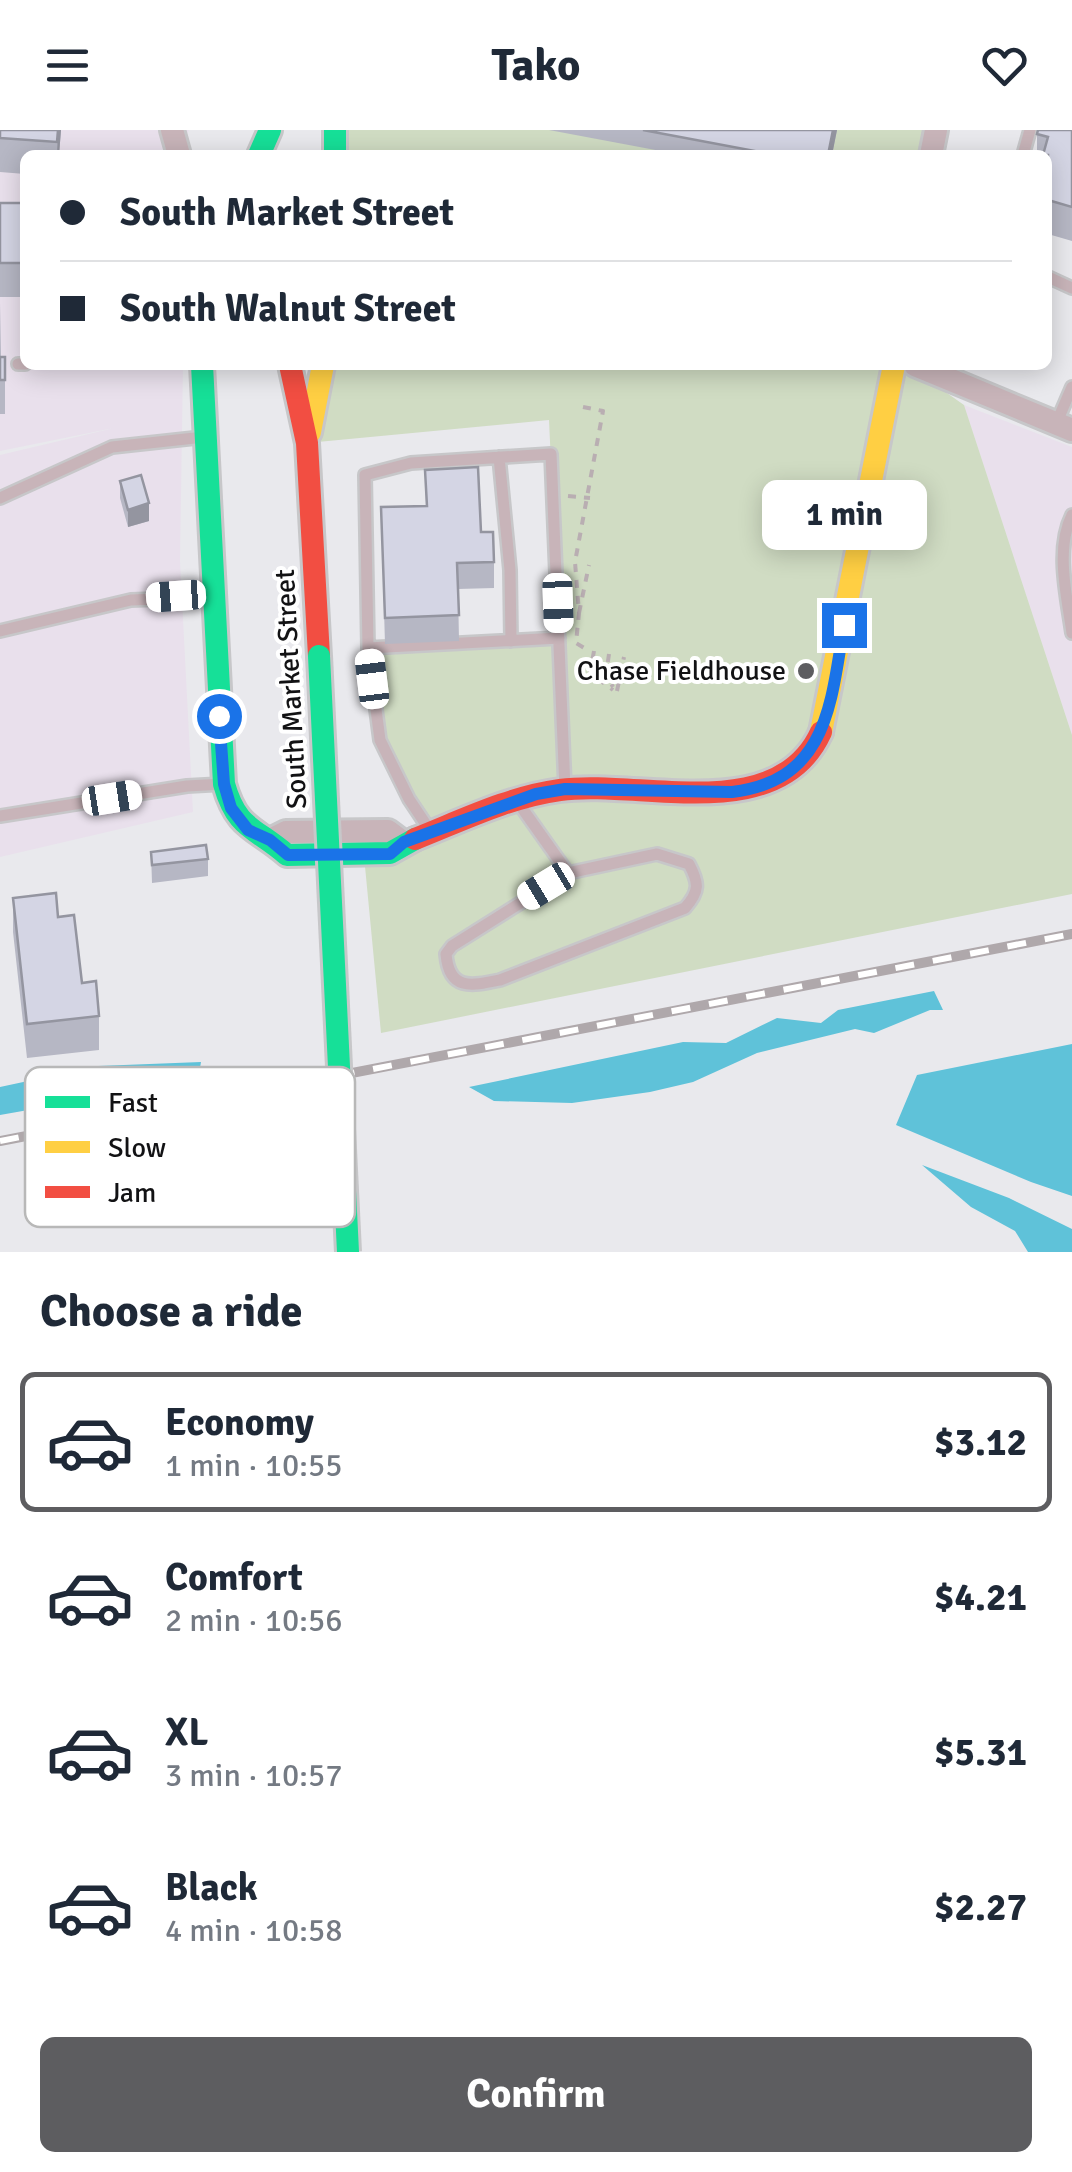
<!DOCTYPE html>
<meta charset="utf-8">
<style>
body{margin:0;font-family:Signika,sans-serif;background:#f6f6f7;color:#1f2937;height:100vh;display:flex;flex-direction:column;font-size:38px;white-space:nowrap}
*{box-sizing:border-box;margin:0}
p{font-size:32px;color:#747a83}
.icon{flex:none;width:55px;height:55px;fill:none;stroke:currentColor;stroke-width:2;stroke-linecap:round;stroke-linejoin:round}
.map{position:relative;height:1122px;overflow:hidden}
.sheet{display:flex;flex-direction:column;background:#fff;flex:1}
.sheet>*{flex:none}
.hud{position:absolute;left:20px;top:20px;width:1032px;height:220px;border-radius:15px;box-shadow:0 5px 25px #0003;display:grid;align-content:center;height:220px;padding:0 40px;background:#fff}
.end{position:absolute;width:45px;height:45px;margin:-22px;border:12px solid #1a73e8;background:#fff;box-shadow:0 0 0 5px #fff}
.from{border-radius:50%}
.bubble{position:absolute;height:70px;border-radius:15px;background:#fff;box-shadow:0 5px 25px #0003;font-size:32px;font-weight:800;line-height:70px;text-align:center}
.car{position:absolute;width:30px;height:60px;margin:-30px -15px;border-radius:12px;box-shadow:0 0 8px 2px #0007;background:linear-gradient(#fff 24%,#345 0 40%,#fff 0 76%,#345 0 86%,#fff 0)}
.hud b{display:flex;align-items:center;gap:35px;height:95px;font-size:38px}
.hud b+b{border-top:2px solid #e0e1e3}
.hud i{width:25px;height:25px;background:#1f2937}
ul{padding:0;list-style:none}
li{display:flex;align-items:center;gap:30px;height:140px;margin:0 20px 15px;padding:0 20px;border:5px solid transparent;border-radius:15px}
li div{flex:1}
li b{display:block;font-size:38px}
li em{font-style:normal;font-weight:800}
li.current{border-color:#5d5d60}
li>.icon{width:90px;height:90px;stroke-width:1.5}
h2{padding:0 40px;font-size:45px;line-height:120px}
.primary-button{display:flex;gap:20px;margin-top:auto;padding:20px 40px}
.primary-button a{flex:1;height:115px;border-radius:15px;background:#5d5d60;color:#fff;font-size:40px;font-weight:800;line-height:115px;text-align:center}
header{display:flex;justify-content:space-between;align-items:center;height:130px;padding:0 40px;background:#fff;font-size:45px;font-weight:800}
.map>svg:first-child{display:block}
</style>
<header><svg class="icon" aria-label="menu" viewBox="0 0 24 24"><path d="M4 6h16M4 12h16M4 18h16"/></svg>Tako<svg class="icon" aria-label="heart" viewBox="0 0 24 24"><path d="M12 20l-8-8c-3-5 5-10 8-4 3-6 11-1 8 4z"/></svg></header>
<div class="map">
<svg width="1072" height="1122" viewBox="0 0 1072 1122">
<rect width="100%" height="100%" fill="#e9e9ed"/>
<path fill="#e9e0ec" d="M0,0H189L176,25H25V235H183L180,431L193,682L0,727V325L114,298L0,321Z
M964,275L1072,317V605Z"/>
<path fill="#d0dcc3" d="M335,0H936L931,25H335Z
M319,235H907L964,275L1072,605V764L381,903L364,726L430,703L380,610L368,518L559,508L549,290L307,313Z"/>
<path fill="#5fc2d9" d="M934,861L943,880H930L874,903L855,899L757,923L693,952L650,962L572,973L494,971L469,957L683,912L726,913L777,888L821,893L838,880Z
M1072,914V1066L1031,1052L896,995L917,945Z
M201,932L198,950L0,985V957L98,936Z
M922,1035L1009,1068L1072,1099V1122H1028L1015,1101L971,1077Z"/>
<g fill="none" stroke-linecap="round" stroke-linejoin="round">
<defs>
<path id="lane" d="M1023,25L1030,0
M1048,147L1072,158
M18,234H25
M1056,294L1072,257
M499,327L510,440L511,511
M0,368L112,317L204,307
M1072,385C1055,419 1067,467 1072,503
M0,501L131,470L214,467
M368,518L559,508
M517,671L568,743L657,724L689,734C699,753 700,761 685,778L500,850C471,856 449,861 446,824L452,816L568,743
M0,686L187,656L223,654
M429,699L409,669L380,610L368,518L365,345L411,333L551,324L565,659"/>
<path id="street" d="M172,0L179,25
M931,25L936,0
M915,235L1072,300
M270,710L286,702L388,701L404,713"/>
<path id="fast" d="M335,0V25
M259,25L270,0
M202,235L224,654C237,700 255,697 287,725L390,723L415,709"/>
<path id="slow" d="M310,302L323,235
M821,602L894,235"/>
<path id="jam" d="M290,235L307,313L319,526
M415,709C463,690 509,667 560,660C640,649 778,697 821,602"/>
</defs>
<use href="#lane" stroke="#c7c7c9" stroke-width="16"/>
<use href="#street" stroke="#c7c7c9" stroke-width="28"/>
<use href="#fast" stroke="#c7c7c9" stroke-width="28"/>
<use href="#slow" stroke="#c7c7c9" stroke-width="28"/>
<use href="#jam" stroke="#c7c7c9" stroke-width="28"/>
<path stroke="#b9aeb2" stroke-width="4" stroke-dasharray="8 8" stroke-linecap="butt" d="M583,277L603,281L575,432L579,483L576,513L589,521
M568,366L590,368
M579,483L589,435
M594,521L590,543L613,560
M609,524L606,545L613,557
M617,561L624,527"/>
<use href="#lane" stroke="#c8b4b9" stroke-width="11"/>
<use href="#street" stroke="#c8b4b9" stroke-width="22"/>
<use href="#fast" stroke="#16e098" stroke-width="22"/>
<use href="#slow" stroke="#ffcf43" stroke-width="22"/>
<use href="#jam" stroke="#f24e42" stroke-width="22"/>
<defs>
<path id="rail" d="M0,1011L1072,804"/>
</defs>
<use href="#rail" stroke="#afa8ab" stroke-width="10"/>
<use href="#rail" stroke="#fff" stroke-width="6" stroke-dasharray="19" stroke-linecap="butt"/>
<defs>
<path id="fast-bridge" d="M319,526L348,1122"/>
</defs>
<use href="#fast-bridge" stroke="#c7c7c9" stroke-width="28" stroke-linecap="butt"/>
<use href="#fast-bridge" stroke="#16e098" stroke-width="22"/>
</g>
<path fill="#b6b7c4" d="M0,0H61L59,25H25V44L0,42Z
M549,0H837L832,25H682Z
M1072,0V111L1048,104V25H1037V4Z
M25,62V167H0V73H25Z
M0,173L1,227H5V284H0Z
M425,340L481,402L494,432V458L458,459L459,511L385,514L381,377L426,376Z
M120,351L149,391L128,397L120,368Z
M151,722L208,729V746L152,753Z
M13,768L58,787L82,853L99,886V920L27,928L13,802Z"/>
<path fill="#9495a0" d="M58,0H61L59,25H57Z
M833,0H837L832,25H828Z
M149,373V391L128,397V380Z"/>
<path fill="#d4d5e4" stroke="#9495a0" stroke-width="2.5" d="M0,0H58L57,12L0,8Z
M643,0H833L828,25H776Z
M1038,0H1072V77L1048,70V25H1043L1048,7L1037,4Z
M25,62V133H0V73H25Z
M0,227H5V250H0Z
M478,337L481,402H493L494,432L457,433L459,485L385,488L381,377L427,376L425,340Z
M141,345L149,373L128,380L120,351Z
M206,715L208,729L152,735L151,722Z
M56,763L58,787L74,785L82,853L96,851L99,886L27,894L13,768Z"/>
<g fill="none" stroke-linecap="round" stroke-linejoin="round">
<path stroke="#1a73e8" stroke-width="12" d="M219,586L224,654L231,678L248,700L270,710L288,725L390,724L404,712L536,664L565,659L732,662C828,651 831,572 844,495"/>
</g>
<circle fill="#5d5d60" stroke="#fff" stroke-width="4" cx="806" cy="541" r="10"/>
<g text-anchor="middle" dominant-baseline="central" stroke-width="8" stroke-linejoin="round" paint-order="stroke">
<g font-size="28" fill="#121214" stroke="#fff" text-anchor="end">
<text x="786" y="541">Chase Fieldhouse</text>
</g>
<g font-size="28" fill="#121214" stroke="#fff">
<text transform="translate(291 559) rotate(-93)">South Market Street</text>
</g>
</g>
<rect x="25" y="937" width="330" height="160" rx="15" fill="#fff" stroke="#b8b8b8" stroke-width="2.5"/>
<rect x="45" y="966" width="45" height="12" fill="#16e098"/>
<rect x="45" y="1011" width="45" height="12" fill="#ffcf43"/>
<rect x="45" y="1056" width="45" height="12" fill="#f24e42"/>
<g font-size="28" fill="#121214">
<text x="108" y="982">Fast</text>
<text x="108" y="1027">Slow</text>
<text x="108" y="1072">Jam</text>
</g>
</svg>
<i class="end from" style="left:219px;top:586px"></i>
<i class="end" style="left:844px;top:495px"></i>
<div class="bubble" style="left:762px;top:350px;width:165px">1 min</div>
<i class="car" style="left:176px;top:466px;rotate:266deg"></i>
<i class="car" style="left:558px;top:473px;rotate:178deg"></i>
<i class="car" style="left:372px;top:549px;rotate:353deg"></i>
<i class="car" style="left:112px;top:668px;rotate:81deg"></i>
<i class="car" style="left:546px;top:756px;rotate:239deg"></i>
<div class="hud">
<b><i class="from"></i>South Market Street</b>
<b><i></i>South Walnut Street</b>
</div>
</div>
<section class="sheet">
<h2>Choose a ride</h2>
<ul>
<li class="current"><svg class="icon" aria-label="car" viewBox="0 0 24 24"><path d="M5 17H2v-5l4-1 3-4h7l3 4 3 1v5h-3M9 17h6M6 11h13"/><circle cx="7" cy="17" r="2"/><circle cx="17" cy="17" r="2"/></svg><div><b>Economy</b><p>1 min · 10:55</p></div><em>$3.12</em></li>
<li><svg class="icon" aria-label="car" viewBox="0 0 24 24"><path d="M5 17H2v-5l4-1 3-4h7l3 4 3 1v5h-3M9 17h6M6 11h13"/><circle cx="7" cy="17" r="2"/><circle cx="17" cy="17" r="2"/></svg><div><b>Comfort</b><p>2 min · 10:56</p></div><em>$4.21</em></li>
<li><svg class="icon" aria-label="car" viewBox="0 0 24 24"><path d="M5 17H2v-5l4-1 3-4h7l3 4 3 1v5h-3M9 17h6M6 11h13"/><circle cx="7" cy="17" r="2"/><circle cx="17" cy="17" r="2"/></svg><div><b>XL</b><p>3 min · 10:57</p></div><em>$5.31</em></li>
<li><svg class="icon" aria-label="car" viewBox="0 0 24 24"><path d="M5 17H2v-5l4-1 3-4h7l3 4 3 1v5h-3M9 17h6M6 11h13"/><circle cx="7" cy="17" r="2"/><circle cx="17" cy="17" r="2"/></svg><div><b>Black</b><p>4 min · 10:58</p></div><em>$2.27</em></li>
</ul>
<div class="primary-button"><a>Confirm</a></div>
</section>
